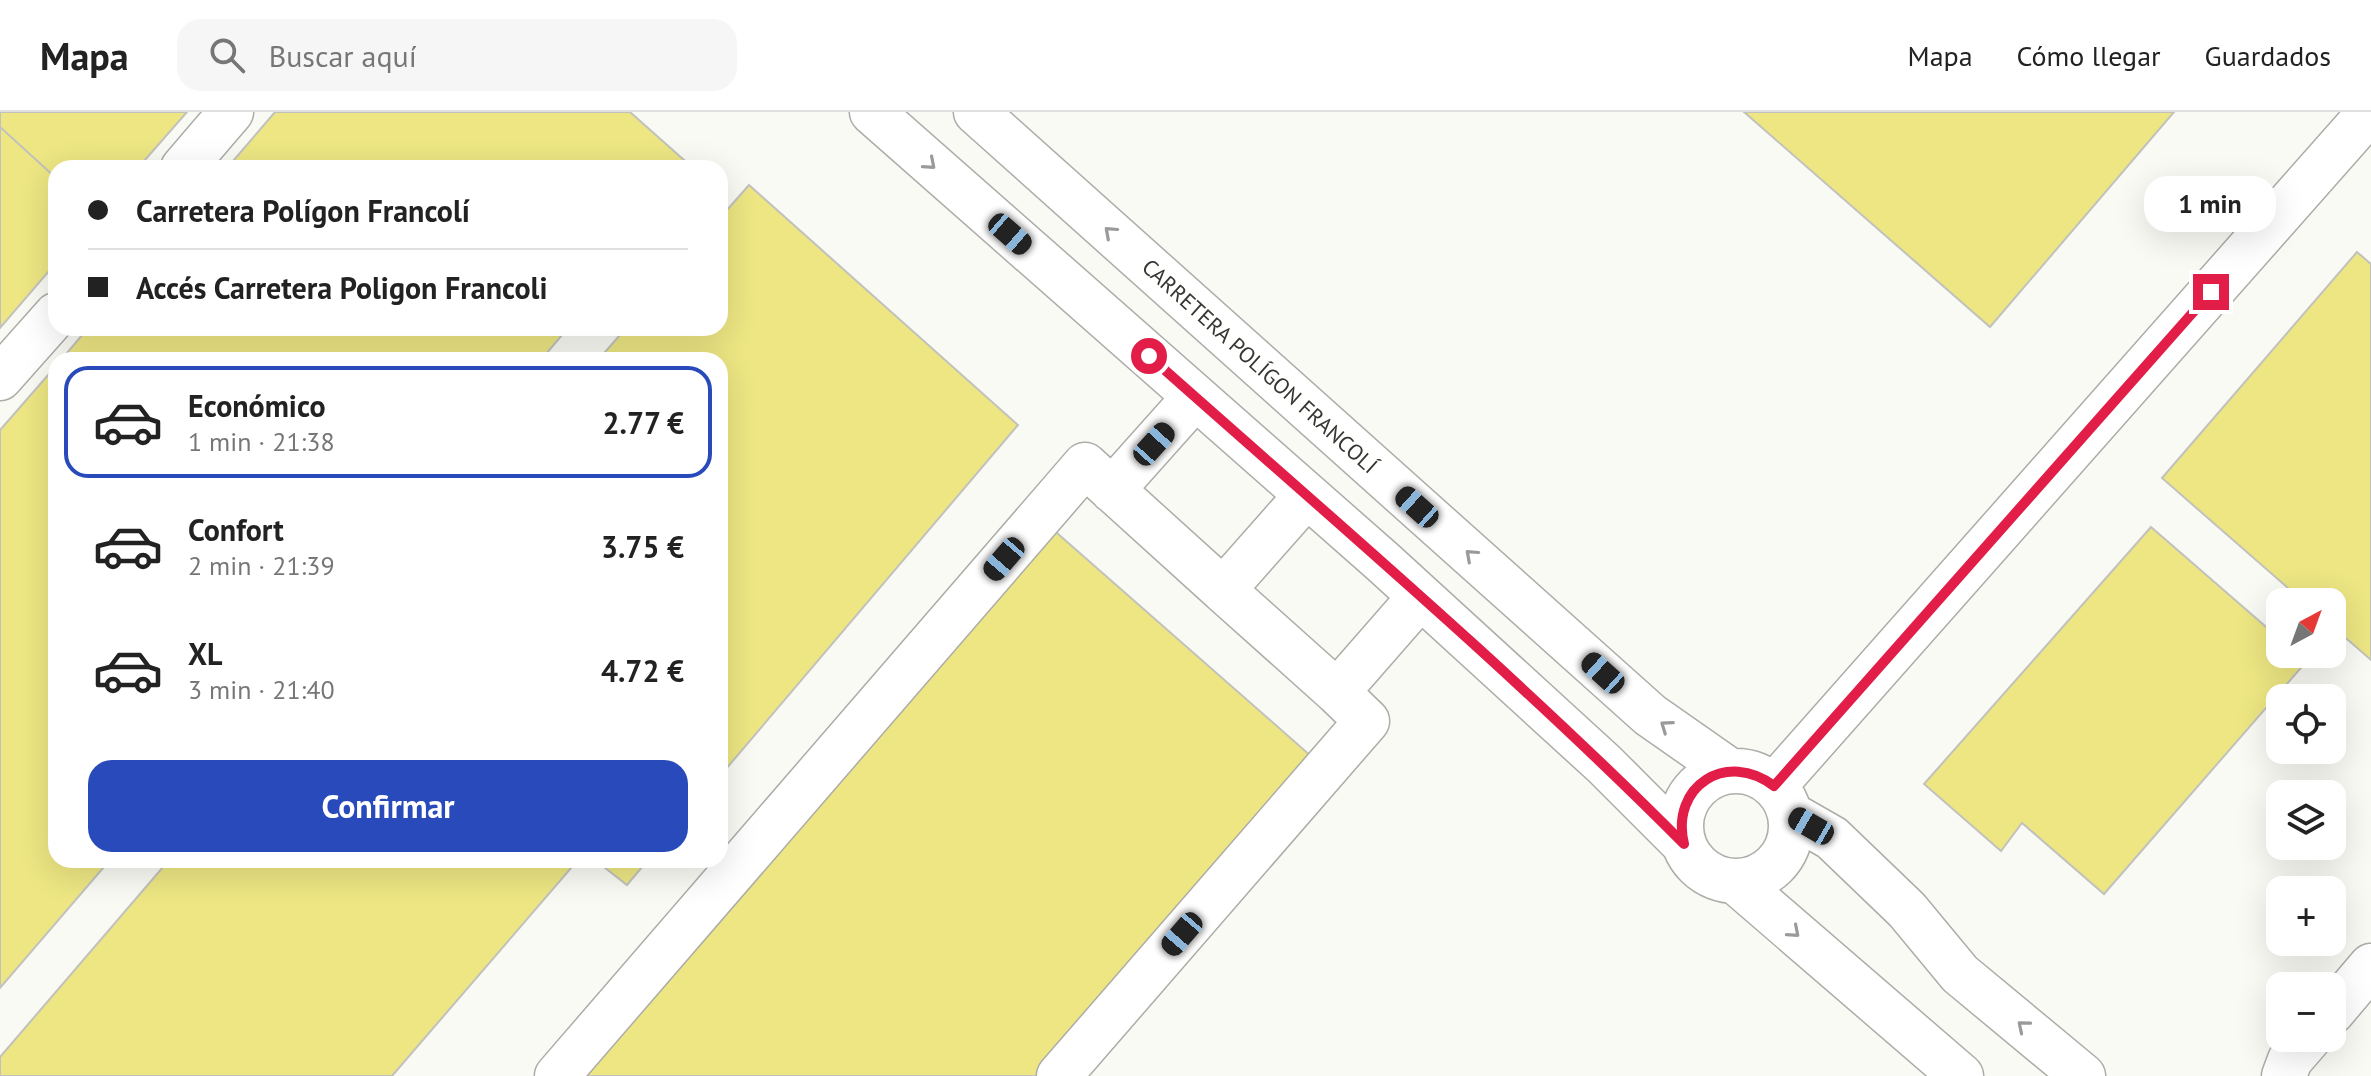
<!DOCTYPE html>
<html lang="es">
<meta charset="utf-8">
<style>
body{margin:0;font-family:"PT Sans",sans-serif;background:#f6f6f6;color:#222;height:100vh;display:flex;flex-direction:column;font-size:30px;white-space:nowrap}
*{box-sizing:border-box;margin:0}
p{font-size:26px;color:#767676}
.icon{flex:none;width:44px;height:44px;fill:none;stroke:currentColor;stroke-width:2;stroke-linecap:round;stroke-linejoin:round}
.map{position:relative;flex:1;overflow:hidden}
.drawer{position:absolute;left:48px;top:240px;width:680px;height:516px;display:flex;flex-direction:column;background:#fff;border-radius:24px;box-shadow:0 8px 32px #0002}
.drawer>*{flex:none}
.top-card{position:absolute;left:48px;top:48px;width:680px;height:176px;border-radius:24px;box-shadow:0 8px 32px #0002;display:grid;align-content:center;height:176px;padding:0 40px;background:#fff}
.needle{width:52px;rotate:41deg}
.fabs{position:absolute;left:2266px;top:476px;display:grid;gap:16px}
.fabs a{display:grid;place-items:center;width:80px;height:80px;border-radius:16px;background:#fff;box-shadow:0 8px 32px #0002;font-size:40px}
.end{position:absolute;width:36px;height:36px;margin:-18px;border:10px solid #e11d48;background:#fff;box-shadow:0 0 0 4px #fff}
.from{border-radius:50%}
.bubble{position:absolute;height:56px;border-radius:24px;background:#fff;box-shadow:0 8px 32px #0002;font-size:26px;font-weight:800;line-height:56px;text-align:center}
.car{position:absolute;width:24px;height:48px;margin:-24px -12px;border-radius:10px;box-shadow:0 0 6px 2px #0007;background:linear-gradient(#222 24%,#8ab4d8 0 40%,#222 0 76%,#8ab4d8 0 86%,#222 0)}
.top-card b{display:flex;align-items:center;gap:28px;height:76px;font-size:30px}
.top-card b+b{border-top:2px solid #e0e0e0}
.top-card i{width:20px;height:20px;background:#222}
ul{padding:14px 0 0;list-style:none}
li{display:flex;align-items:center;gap:24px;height:112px;margin:0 16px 12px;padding:0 24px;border:4px solid transparent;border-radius:24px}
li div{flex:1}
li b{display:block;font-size:30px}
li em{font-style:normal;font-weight:800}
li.current{border-color:#284aba}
li>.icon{width:72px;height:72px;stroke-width:1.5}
.button{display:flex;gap:16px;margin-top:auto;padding:16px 40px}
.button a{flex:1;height:92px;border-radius:24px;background:#284aba;color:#fff;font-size:32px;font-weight:800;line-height:92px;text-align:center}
header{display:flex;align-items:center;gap:48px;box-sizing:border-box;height:112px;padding:0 40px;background:#fff;border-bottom:2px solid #e0e0e0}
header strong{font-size:38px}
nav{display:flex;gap:44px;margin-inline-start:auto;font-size:28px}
.search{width:560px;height:72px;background:#f6f6f6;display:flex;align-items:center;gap:20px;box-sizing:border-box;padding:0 28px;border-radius:24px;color:#767676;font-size:30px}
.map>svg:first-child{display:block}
</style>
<header>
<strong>Mapa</strong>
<div class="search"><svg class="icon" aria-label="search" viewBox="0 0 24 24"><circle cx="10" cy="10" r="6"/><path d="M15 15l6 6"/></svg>Buscar aquí</div>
<nav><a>Mapa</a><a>Cómo llegar</a><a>Guardados</a></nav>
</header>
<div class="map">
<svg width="2371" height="964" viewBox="0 0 2371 964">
<rect width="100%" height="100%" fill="#fafaf5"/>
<path fill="#ede683" stroke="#c1c1bd" stroke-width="2" d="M0,0H187L138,56H56V66L0,15Z
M275,0H630L693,56H227Z
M1744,0H2174L1990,215Z
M0,15L56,66V151L0,216Z
M749,73L1018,313L720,664V248H598L626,216H720V106Z
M2357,140L2371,152V548L2332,514V490H2304L2162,366Z
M88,216H568L541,248H61Z
M56,254V748H110L0,876V318Z
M1049,414L1311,644L1038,964H575Z
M2151,415L2280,527V542H2297L2306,550L2104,782L2022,711L2001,739L1924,672Z
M169,748H578L392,964H0V945Z
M595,748H648L627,773Z"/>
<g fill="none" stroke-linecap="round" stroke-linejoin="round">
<defs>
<path id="minor" d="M872,0L1383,450L1604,652L1684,732
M976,0L1650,603L1730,659
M183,56L231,0
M0,266L56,203
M1112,378L1195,285
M1223,478L1337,580
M1681 714a55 55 0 1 1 110 0a55 55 0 1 1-110 0Z
M1774,674L2370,0
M1790,702L1832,726L1907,798L1960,862L2083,964
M1735,769L1961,964
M2332,900L2371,854
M557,964L1085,353L1223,478L1307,383
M1059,964L1367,609L1337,580L1420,485
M2284,964L2290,948L2309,926"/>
</defs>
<use href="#minor" stroke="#acaca8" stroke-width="47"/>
<use href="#minor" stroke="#fff" stroke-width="44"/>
</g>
<defs><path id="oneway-chevron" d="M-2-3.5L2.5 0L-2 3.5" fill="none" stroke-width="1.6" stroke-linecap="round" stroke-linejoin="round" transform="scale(2)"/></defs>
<g stroke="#9a9a9a">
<use href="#oneway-chevron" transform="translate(930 52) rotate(41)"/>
<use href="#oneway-chevron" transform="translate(1110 120) rotate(-138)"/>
<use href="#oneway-chevron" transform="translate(1471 443) rotate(-138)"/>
<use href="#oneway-chevron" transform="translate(1666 614) rotate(-145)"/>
<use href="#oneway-chevron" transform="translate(1794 820) rotate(41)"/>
<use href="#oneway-chevron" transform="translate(2023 914) rotate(-140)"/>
</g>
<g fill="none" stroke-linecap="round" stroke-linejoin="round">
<path stroke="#e11d48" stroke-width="10" d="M1149,244C1329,404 1514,561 1684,732C1670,674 1727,638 1774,674L2211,180"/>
</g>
<g text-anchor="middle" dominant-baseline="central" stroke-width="6" stroke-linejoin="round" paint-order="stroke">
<g font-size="22" fill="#363635" stroke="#fffffe">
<text transform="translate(1260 254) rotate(42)">CARRETERA POLÍGON FRANCOLÍ</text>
</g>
</g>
</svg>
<div class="fabs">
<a><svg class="needle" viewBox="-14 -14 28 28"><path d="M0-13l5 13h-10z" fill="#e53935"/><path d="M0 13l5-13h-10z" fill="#767676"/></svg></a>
<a><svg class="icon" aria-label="locate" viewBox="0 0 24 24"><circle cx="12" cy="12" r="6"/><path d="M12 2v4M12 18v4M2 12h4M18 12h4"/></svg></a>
<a><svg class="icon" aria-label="layers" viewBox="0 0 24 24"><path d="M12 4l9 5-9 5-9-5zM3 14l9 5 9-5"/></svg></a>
<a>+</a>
<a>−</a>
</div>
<i class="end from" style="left:1149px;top:244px"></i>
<i class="end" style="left:2211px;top:180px"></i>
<div class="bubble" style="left:2144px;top:64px;width:132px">1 min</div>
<i class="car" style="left:1010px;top:122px;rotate:131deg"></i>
<i class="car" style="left:1154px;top:332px;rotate:42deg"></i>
<i class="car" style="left:1417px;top:395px;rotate:312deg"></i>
<i class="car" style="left:1004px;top:447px;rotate:221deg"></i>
<i class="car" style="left:1603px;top:561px;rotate:312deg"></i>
<i class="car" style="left:1811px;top:714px;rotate:300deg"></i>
<i class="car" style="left:1182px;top:822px;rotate:221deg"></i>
<div class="top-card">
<b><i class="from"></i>Carretera Polígon Francolí</b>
<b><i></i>Accés Carretera Poligon Francoli</b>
</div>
<section class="drawer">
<ul>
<li class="current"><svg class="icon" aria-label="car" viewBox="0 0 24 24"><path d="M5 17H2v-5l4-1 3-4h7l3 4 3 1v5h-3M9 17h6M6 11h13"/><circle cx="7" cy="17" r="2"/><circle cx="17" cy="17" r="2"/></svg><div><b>Económico</b><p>1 min · 21:38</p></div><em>2.77 €</em></li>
<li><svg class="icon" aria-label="car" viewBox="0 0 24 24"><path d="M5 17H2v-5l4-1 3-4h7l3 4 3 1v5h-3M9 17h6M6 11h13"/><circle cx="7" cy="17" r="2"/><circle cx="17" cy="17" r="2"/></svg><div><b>Confort</b><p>2 min · 21:39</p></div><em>3.75 €</em></li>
<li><svg class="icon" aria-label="car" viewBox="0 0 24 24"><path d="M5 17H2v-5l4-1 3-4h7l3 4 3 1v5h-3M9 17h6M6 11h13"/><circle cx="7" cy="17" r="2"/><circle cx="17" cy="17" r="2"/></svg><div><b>XL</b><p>3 min · 21:40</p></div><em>4.72 €</em></li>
</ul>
<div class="button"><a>Confirmar</a></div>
</section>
</div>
